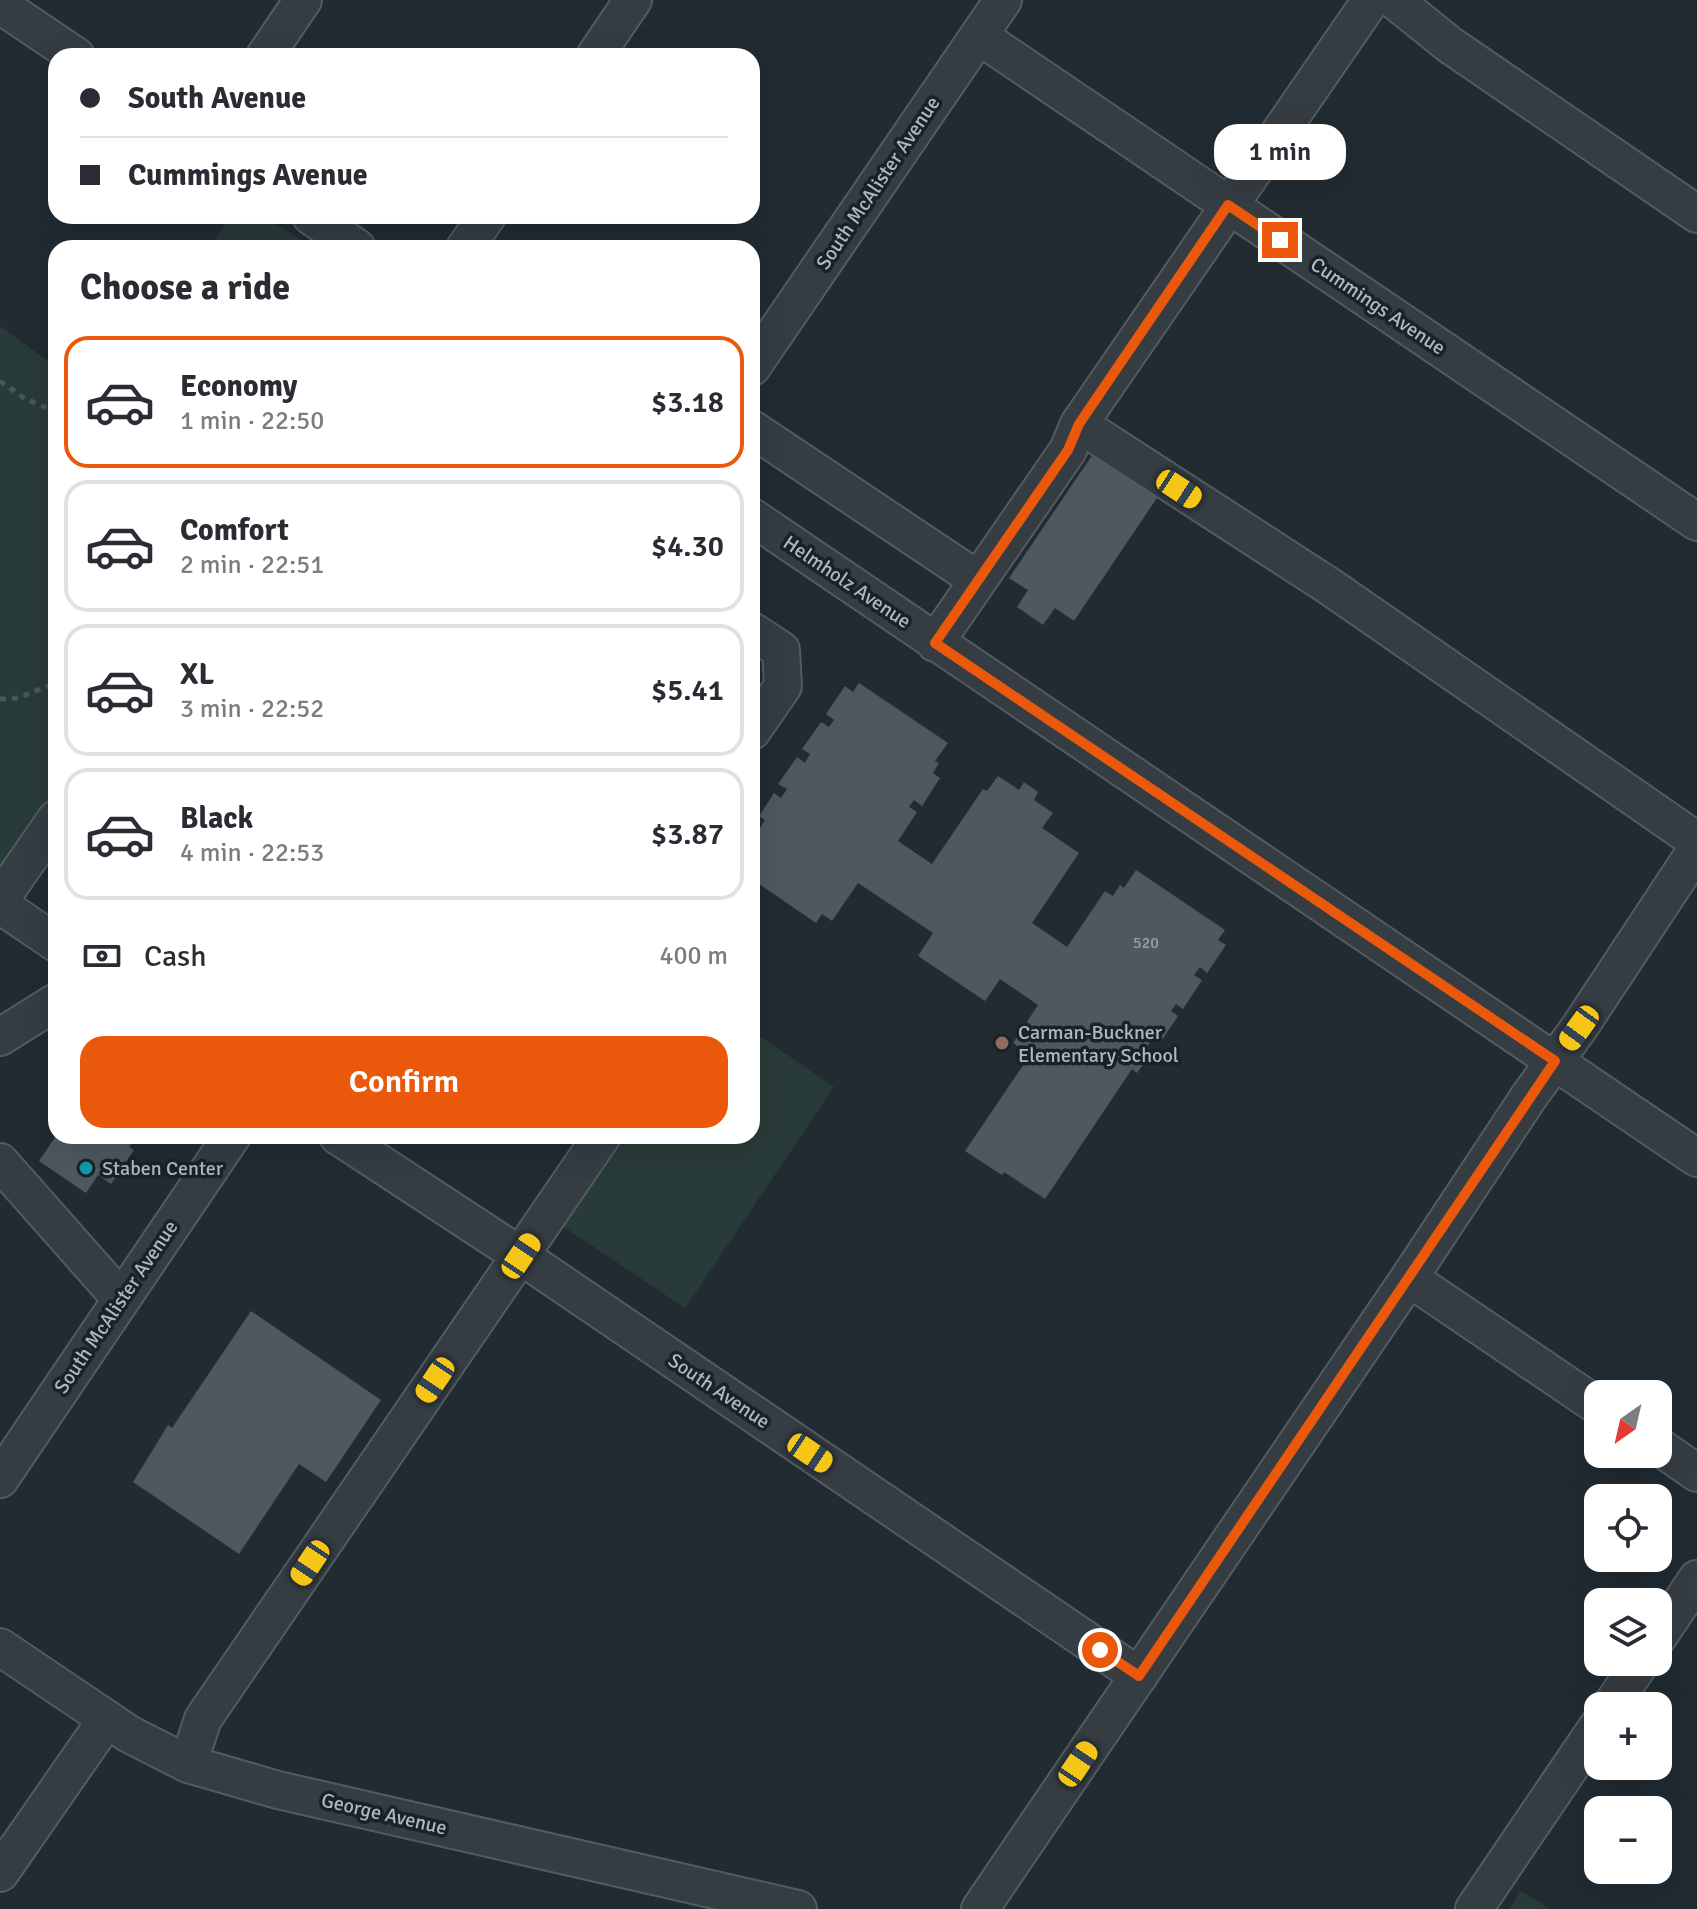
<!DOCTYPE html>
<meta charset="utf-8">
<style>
body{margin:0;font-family:Signika,sans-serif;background:#f2f2f3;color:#2b2b33;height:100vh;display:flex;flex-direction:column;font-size:30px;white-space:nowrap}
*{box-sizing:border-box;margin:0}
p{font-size:26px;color:#7c7c81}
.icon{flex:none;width:44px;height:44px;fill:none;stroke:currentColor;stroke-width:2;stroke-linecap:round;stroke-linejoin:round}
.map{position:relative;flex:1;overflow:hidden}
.side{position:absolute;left:48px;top:240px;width:712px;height:904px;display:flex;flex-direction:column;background:#fff;border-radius:24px;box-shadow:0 8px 32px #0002}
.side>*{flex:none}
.hud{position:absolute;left:48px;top:48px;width:712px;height:176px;border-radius:24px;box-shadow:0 8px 32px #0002;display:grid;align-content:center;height:176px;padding:0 32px;background:#fff}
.needle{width:52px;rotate:214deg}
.controls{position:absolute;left:1584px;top:1380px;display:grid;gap:16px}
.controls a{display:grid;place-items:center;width:88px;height:88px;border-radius:16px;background:#fff;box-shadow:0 8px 32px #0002;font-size:40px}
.end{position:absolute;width:36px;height:36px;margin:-18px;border:10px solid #ea580c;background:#fff;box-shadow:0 0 0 4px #fff}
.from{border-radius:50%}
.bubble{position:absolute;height:56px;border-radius:24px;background:#fff;box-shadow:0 8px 32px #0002;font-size:26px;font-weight:600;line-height:56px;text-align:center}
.car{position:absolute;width:24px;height:48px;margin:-24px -12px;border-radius:10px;box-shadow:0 0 6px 2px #0007;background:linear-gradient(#f5c518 24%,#345 0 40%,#f5c518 0 76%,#345 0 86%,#f5c518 0)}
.hud b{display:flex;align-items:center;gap:28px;height:76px;font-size:30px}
.hud b+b{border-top:2px solid #e1e1e2}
.hud i{width:20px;height:20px;background:#2b2b33}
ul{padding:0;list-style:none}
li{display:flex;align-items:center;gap:24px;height:132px;margin:0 16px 12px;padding:0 16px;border:4px solid #e1e1e2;border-radius:24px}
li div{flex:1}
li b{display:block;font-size:30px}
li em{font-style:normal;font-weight:600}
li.on{border-color:#ea580c}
li>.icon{width:72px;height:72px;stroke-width:1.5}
h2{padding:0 32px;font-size:36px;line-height:96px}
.pay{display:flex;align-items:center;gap:20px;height:88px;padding:0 32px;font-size:30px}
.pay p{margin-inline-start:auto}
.action{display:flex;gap:16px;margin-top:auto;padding:16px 32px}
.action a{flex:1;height:92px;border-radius:24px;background:#ea580c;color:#fff;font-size:32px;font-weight:600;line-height:92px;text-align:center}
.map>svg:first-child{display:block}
</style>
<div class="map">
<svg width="1697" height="1909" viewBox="0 0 1697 1909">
<rect width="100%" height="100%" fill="#222b32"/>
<path fill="#293b38" d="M231,216H264L313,248H209Z
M0,326L56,367V792L0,871Z
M752,1031L834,1087L685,1308L555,1221L615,1136H752Z
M1521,1891L1551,1909H1509Z"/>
<path fill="#4d5861" d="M1093,454L1157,498L1074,621L1055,608L1043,625L1017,607L1028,590L1009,578Z
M859,683L948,743L935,761L939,763L933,773L940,778L922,806L914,800L909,807L917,812L898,841L932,864L983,789L987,791L998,776L1019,790L1024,782L1038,792L1034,800L1053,813L1042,828L1079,853L1032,923L1067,947L1105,891L1113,896L1120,885L1124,888L1136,870L1225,930L1218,940L1226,945L1207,973L1200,967L1194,975L1202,980L1183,1009L1176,1004L1171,1011L1178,1016L1160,1043L1153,1038L1147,1047L1153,1051L1137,1073L1132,1069L1045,1199L1004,1172L1002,1175L965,1151L1030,1055L1013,1043L1038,1005L1000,979L985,1001L918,956L933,933L858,883L832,921L822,914L816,923L752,879V840L765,820L759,816L774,793L781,798L787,789L778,784L797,757L805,763L810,754L802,749L821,722L829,727L834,720L826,714L845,686L853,692Z
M56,1136H133L136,1138L129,1147L134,1150L111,1184L98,1175L86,1193L39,1161Z
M251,1311L381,1400L326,1482L299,1464L239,1554L133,1482L168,1425L172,1428Z"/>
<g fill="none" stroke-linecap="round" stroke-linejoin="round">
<defs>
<path id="minor" d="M1371,0L1079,424L1329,586L1697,841
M1394,0L1450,45L1697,214
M0,5L76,56
M979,36L1697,522
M265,56L303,0
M595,56L633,0
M311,216L357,248
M465,248L487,216
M752,367L1003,0
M752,429L978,580
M752,517L1697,1158
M752,631L781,650L783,686L752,731
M935,643L1068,450L1079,424
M0,900L56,819
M0,905L56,943
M0,1037L56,1002
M338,1136L521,1256L1139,1676
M0,1162L121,1299
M1409,1278L1598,1406
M1658,1446L1697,1473
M0,1479L232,1136
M1658,1637L1697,1579
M0,1647L129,1734L188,1764L278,1790L798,1909
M1611,1706L1641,1662
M188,1764L203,1719L602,1136
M0,1873L107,1719
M980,1909L1409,1278L1530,1095L1579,1028L1697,849
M1474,1909L1598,1726"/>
</defs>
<use href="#minor" stroke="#525b61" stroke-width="40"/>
<path stroke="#485757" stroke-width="5" stroke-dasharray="6 6" stroke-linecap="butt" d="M0,381L24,398L56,412
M0,699L18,698L56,683"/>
<use href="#minor" stroke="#353d43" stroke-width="36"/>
</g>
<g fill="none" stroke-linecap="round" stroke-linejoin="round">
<path stroke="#ea580c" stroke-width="10" d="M1100,1650L1139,1676L1555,1061L935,643L1068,450L1079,424L1228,205L1280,240"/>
</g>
<circle fill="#8d6e63" stroke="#1a2228" stroke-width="3" cx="1002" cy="1043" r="8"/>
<circle fill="#0f9aa8" stroke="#1a2228" stroke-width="3" cx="86" cy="1168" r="8"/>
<g text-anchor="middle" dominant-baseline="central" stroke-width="7" stroke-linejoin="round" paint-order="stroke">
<g font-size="16" fill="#96a0a8">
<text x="1146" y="943">520</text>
</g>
<g font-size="20" fill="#afb8c0" stroke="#1a2228">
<text transform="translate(878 183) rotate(-56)">South McAlister Avenue</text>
<text transform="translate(1378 306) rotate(34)">Cummings Avenue</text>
<text transform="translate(847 582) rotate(34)">Helmholz Avenue</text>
<text transform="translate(116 1307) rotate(-56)">South McAlister Avenue</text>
<text transform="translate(719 1391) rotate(34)">South Avenue</text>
<text transform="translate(384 1814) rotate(13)">George Avenue</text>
</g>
<g font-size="20" fill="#afb8c0" stroke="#1a2228" text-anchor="start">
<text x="1018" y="1032">Carman-Buckner<tspan x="1018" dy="23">Elementary School</tspan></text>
<text x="102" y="1168">Staben Center</text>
</g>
</g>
</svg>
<div class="controls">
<a><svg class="needle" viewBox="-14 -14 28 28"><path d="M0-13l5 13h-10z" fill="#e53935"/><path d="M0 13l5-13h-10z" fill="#7c7c81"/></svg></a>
<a><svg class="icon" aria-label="locate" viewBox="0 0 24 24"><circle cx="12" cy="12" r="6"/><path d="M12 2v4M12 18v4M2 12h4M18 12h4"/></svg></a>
<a><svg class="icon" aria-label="layers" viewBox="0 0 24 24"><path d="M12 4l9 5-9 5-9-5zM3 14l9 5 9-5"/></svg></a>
<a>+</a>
<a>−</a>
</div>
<i class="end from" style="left:1100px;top:1650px"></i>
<i class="end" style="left:1280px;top:240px"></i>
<div class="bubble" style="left:1214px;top:124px;width:132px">1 min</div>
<i class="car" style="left:1179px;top:489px;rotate:123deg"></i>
<i class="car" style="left:1579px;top:1028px;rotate:216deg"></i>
<i class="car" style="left:521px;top:1256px;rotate:34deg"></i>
<i class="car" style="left:435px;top:1380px;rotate:214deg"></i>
<i class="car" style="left:810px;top:1453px;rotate:124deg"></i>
<i class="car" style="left:310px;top:1563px;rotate:214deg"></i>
<i class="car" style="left:1078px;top:1764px;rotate:34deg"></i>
<div class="hud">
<b><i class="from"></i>South Avenue</b>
<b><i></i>Cummings Avenue</b>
</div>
<section class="side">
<h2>Choose a ride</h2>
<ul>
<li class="on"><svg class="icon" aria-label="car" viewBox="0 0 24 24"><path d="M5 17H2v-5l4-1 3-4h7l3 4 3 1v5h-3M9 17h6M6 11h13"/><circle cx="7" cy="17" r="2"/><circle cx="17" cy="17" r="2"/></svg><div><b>Economy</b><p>1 min · 22:50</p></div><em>$3.18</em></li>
<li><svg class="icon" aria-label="car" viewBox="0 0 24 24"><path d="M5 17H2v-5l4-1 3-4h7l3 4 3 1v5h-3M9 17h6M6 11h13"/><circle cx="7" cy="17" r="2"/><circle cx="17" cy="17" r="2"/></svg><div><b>Comfort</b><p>2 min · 22:51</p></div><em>$4.30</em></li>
<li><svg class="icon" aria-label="car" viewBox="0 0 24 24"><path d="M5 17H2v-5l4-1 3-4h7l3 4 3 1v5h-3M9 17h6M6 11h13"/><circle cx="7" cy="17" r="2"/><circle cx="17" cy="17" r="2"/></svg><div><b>XL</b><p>3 min · 22:52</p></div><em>$5.41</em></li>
<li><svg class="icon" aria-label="car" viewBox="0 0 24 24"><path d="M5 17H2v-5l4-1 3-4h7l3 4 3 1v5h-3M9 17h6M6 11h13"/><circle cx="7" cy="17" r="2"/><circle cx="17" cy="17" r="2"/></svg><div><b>Black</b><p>4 min · 22:53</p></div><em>$3.87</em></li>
</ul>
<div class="pay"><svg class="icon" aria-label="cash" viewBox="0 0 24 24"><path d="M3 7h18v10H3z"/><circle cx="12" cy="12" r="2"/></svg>Cash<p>400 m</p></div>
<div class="action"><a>Confirm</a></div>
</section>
</div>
